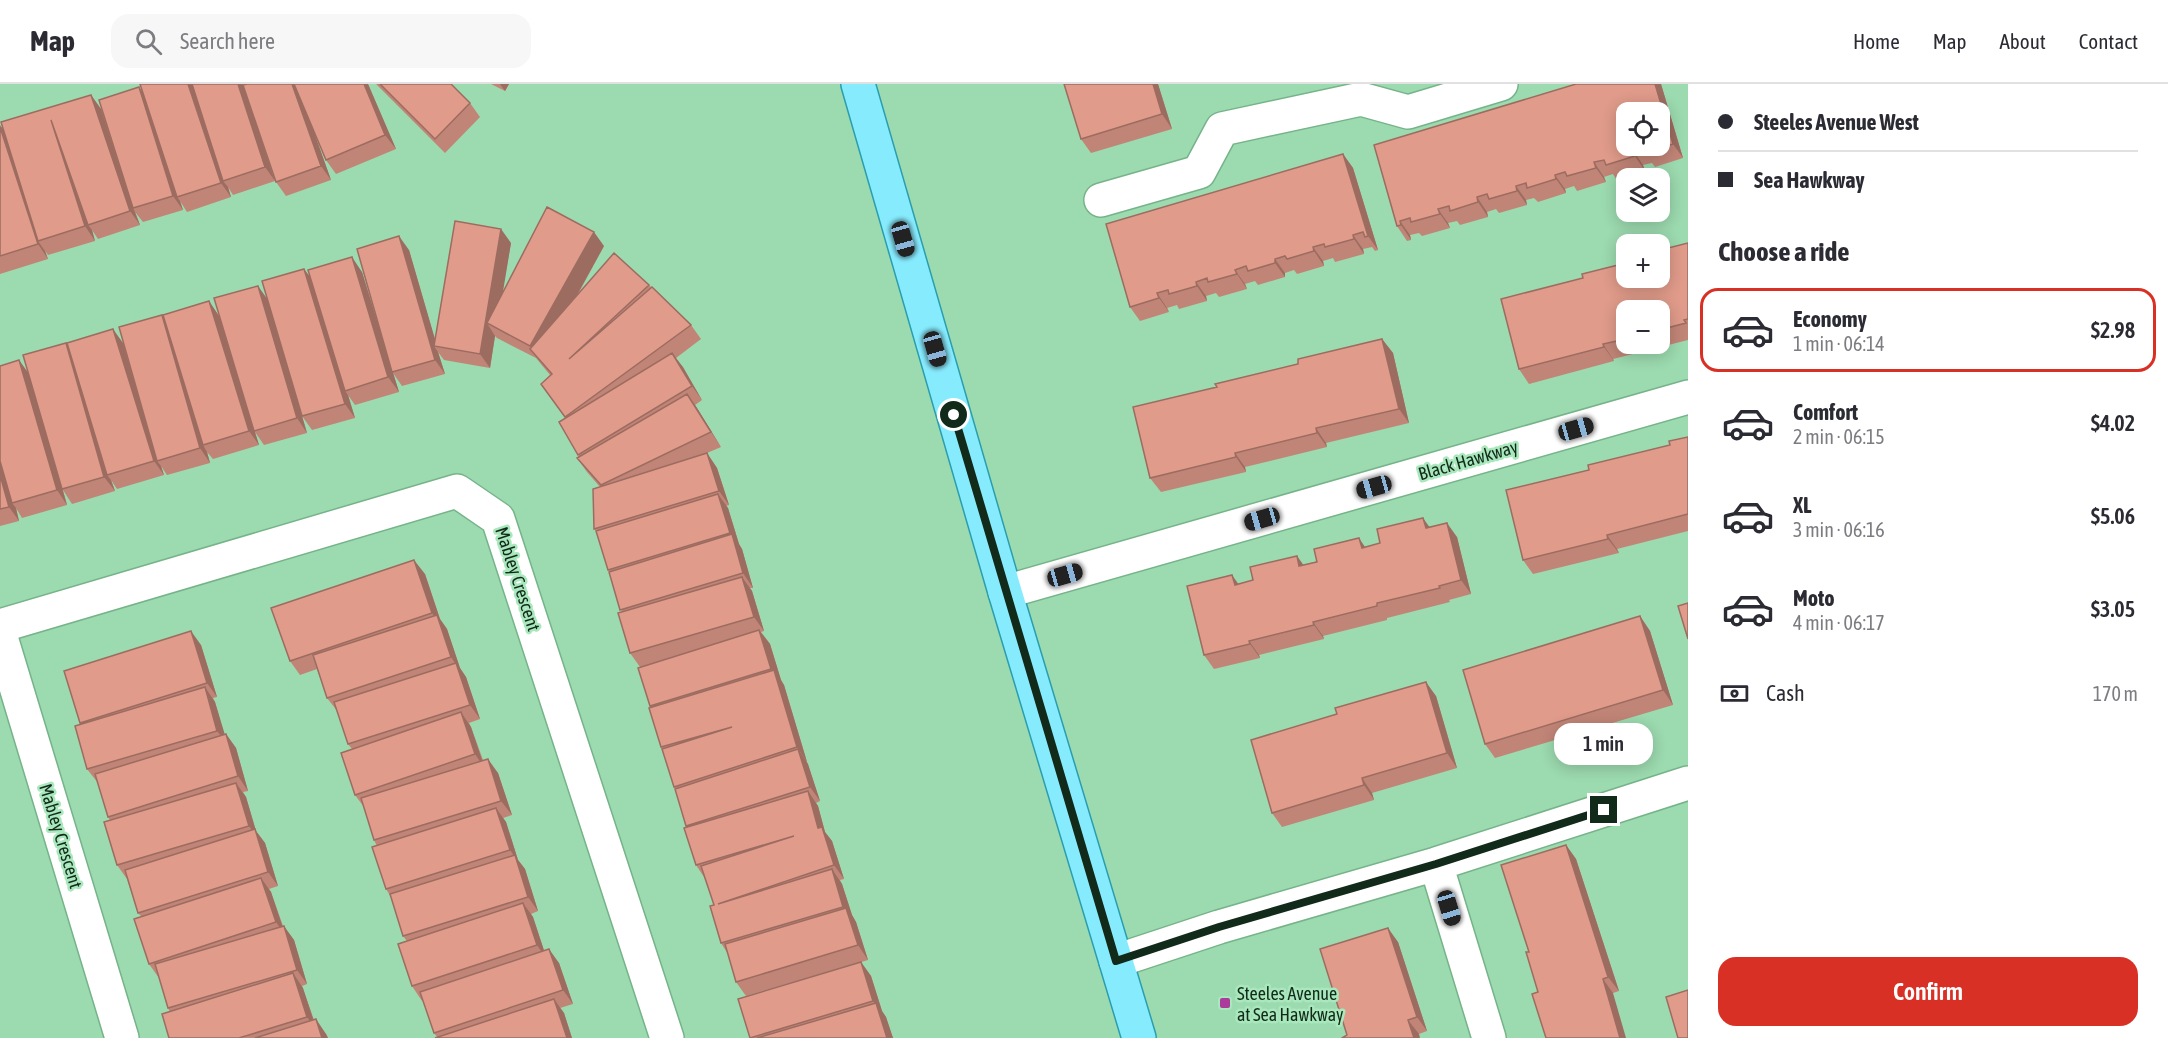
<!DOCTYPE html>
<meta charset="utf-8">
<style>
body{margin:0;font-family:"Asap Condensed",sans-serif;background:#f7f7f7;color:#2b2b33;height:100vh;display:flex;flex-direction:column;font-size:22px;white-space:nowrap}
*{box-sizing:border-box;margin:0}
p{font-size:20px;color:#7c7c81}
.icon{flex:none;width:33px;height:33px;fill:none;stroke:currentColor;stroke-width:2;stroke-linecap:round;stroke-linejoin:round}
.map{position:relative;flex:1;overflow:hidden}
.side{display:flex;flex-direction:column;background:#fff;width:480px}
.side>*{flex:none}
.banner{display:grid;align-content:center;height:132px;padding:0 30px;background:#fff}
.buttons{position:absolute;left:1616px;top:18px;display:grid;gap:12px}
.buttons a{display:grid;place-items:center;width:54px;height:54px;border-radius:12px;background:#fff;box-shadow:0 3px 15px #0003;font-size:30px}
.end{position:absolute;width:27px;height:27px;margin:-14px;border:8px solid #112a1a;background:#fff;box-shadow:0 0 0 3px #fff}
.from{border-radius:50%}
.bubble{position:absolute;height:42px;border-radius:18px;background:#fff;box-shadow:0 3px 15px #0003;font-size:20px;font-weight:600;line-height:42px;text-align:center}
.car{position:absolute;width:18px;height:36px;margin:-18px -9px;border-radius:8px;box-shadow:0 0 4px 2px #0007;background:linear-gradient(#222 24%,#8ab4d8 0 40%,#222 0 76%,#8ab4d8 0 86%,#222 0)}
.banner b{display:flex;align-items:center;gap:21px;height:57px;font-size:22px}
.banner b+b{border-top:2px solid #e1e1e2}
.banner i{width:15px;height:15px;background:#2b2b33}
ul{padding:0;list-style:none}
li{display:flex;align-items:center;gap:18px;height:84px;margin:0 12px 9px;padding:0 18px;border:3px solid transparent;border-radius:18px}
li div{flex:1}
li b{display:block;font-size:22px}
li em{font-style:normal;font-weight:600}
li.active{border-color:#d93025}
li>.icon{width:54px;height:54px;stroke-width:1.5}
h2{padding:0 30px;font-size:27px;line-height:72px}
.pay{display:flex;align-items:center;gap:15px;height:66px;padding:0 30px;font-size:22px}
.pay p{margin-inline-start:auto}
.cta{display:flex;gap:12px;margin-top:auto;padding:12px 30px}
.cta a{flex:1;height:69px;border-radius:18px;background:#d93025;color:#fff;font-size:24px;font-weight:600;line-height:69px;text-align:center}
header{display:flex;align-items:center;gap:36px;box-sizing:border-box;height:84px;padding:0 30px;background:#fff;border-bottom:2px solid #e1e1e2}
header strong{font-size:28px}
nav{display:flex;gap:33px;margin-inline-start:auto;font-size:21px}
.search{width:420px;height:54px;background:#f7f7f7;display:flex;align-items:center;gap:15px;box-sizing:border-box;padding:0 21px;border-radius:18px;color:#7c7c81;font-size:22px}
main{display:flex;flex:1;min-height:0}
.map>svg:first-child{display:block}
</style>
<header>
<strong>Map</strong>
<div class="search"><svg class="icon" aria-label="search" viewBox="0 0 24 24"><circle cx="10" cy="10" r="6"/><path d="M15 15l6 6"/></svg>Search here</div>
<nav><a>Home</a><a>Map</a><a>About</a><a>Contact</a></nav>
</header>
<main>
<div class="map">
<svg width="1688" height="954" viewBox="0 0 1688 954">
<rect width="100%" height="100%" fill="#9cdaaf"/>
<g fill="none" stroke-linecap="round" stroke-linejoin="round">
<defs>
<path id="minor" d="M1101,116L1199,88L1222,45L1361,15L1408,28L1501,0
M1005,508L1688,313
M0,542L457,407L498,435L667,954
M0,550L122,954
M1436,780L1489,954
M1116,877L1219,843L1436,780L1688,699"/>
<path id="major" d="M858,0L1005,508L1139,954"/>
</defs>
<use href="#minor" stroke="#76b38a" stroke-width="36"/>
<use href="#major" stroke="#2a9eae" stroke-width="36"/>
<use href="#minor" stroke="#fff" stroke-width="33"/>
<use href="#major" stroke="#87ebfe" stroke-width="33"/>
</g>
<path fill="#c18577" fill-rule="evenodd" d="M368,0L396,65L336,90L326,76L313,46L331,96L286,112L276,98L258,46L275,97L233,111L228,103L231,113L187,128L180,117L183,126L143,138L135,128L140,141L98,155L92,146L95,157L48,171L45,167L48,175L0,190V41L4,47L91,11L101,25L139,3L142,8L243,1Z
M376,0H451L470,19L480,33L445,69Z
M491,0H509L505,7Z
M1158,0L1172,45L1091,69L1081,55Z
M1661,0L1683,74L1655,83L1652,79L1643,81L1645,87L1616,95L1613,90L1604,93L1606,98L1577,107L1574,102L1565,105L1566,109L1538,118L1534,114L1526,116L1527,121L1499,129L1496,125L1487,128L1488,133L1460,141L1457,137L1448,139L1450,144L1422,152L1419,149L1410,151L1411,156L1407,157L1397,142L1374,61Z
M1343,70L1353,84L1378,166L1375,167L1372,163L1363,165L1364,170L1335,178L1333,174L1323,177L1324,182L1297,190L1294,186L1285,189V193L1258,201L1255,197L1245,200L1247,205L1219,213L1216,209L1206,212L1207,217L1179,225L1177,221L1167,224L1169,228L1140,237L1130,223Z
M511,159L502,209L604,162L577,212L649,201L691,241L701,255L676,274L702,316L695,321L721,363L707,369L717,384L729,421L726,422L728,424L739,460L742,465L753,504H750L752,507L764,547L761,548L770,560L781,596L784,601L807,678L820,717L816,719L818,722L825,748L832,757L844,795L840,796L842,800L852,831L856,838L868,876L746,912L736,898L728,870L721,859L714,821L704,793L696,781L687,743L675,705L661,663L640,583L630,569L622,528L596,447L594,445L600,403L587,388L577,374L579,372L559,338L565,334L541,300L550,291L536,274L497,254L495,252L490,284L444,276L438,268L445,290L402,302L393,289L399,308L355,321L348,311L355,334L312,346L302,332L279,254L307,349L264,361L255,348L259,361L213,375L207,368L210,379L167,391L161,382L164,391L117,405L111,396L115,407L72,420L63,406L67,421L22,434L16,424L19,437L0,442V282L19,276L28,289L66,259L68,262L123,259L162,231L164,234L209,217L219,232L268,216L310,194L362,188L385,262L409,166L435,256Z
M1688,159V256L1613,275L1614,277L1529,300L1519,285L1583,194L1664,169ZM1626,226H1659V260H1626Z
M1382,255L1393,269L1409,339L1326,359L1327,363L1245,383L1246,388L1161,408L1150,394L1217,303Z
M1688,353V447L1617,465L1619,469L1533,490L1523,476L1589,386L1670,361Z
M1429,443L1457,453L1471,510L1449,516L1450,518L1387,534V536L1323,552L1324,555L1259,571L1260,574L1214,585L1204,571L1238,500L1253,496L1297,472L1303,481L1380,459Z
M425,490L440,535L447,545L460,584L466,593L480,635L469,639L471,643L483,676L498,689L512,731L503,734L506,738L518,776L525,785L538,827L531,830L533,833L544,866L559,879L573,920L560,924L564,929L572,954H435L437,953L434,949L423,916L422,917L412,902L407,857L403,852L391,813L386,805L377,762L374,756L364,723L355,711L352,665L348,660L338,628L327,614L317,585L300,591L290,577Z
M1640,532L1650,547L1673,621L1495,674L1485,660Z
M201,561L217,613L213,614L215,618L224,650H226L236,664L248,707L243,708L246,713L256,747L265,759L278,802L269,805L271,808L283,842L294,856L307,900L302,902L314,936L326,950L328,954H169L170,928L168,924L159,894L149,880L141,832L138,829L127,795L117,781L110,736L108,733L98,699L87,685L80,639Z
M1436,612L1457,684L1372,709L1374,716L1282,743L1272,729Z
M1566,761L1576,775L1619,907L1613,909L1538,908L1529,868Z
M1398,858L1427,947L1419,950L1347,951Z
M861,878L871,892L882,927L886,933L893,954H750Z"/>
<path fill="#9d6c61" d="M188,0H194L223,97L228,103L231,113L221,99Z
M238,0H243L275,97L265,83Z
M292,0H297L331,96L321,82Z
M364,0H368L396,65L385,51Z
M500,0H509L505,7Z
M1153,0H1158L1172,45L1162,30Z
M1655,0H1661L1683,74L1673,60Z
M139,3L149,17L177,113L180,117L183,126L173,112Z
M91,11L101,25L133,124L135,128L140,141L130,127Z
M51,36L88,141L92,146L95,157L85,142Z
M0,41L9,54L38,157L45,167L48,175L38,160Z
M1633,66L1643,81L1645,87L1635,72Z
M1343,70L1353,84L1378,166L1368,152Z
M1594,78L1604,93L1606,98L1596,84Z
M1555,91L1565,105L1566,109L1556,95Z
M1516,102L1526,116L1527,121L1517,107Z
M1477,113L1487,128L1488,133L1478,118Z
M1438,125L1448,139L1450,144L1440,130Z
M1400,137L1410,151L1411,156L1401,141Z
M501,145L511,159L497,244L487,239L495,252L490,284L480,270Z
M594,148L604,162L541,276L530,262Z
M1353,151L1363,165L1364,170L1354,155Z
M399,152L409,166L437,262H434L438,268L445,290L435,276Z
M1313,163L1323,177L1324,182L1314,167Z
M352,173L362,188L399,308L388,293Z
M1275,175L1285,189V193L1275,179Z
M304,185L315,199L345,307L348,311L355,334L345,320Z
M1235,186L1245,200L1247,205L1237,190Z
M1196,198L1206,212L1207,217L1197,202Z
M258,202L268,216L307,349L297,334Z
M1157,209L1167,224L1169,228L1159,214Z
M209,217L219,232L259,361L249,347Z
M162,231L172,245L203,361L207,368L210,379L200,364Z
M113,245L123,259L157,377L161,382L164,391L154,377Z
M1382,255L1393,269L1409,339L1399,325Z
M66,259L76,273L107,391L111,396L115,407L104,393Z
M1603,260L1613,275L1614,277L1604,263Z
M672,269L683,283L702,316L692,302Z
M19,276L29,290L67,421L57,406Z
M687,310L697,324L721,363L711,348Z
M1316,344L1326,359L1327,363L1317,349Z
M707,369L717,384L729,421L719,407Z
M1235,369L1245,383L1246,388L1236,373Z
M0,371L12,419L16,424L19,437L9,423L0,391Z
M718,410L728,424L739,460L742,465L753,504L743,489L733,453L730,449Z
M1423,434L1433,448L1426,444Z
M1447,439L1457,453L1471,510L1461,496Z
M1607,451L1617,465L1619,469L1608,455Z
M1359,454L1369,469L1362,464Z
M1297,472L1307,486L1299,482Z
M414,476L425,490L440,535L447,545L460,584L466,593L480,635L470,621L457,582L451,573L439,539L432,529Z
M1232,491L1242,505L1235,501Z
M742,493L752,507L764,547L754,533Z
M1640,532L1650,547L1673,621L1663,606Z
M1313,538L1323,552L1324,555L1314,541Z
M759,546L770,560L781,596L784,601L807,678L797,663L774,589L771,585Z
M191,547L201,561L217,613L207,599Z
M1249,557L1259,571L1260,574L1250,560Z
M1426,598L1436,612L1457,684L1447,669Z
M205,603L215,618L228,661L217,647Z
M461,628L471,643L485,685L475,670Z
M226,650L236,664L248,707L238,692Z
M798,665L808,680L820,717L810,703Z
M488,675L498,689L512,731L501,717Z
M1362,694L1372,709L1374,716L1364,701Z
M236,699L246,713L256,747L265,759L278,802L268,788L258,755L249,742Z
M808,707L818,722L825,748L832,757L844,795L834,781L818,744Z
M496,724L506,738L518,776L525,785L538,827L528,813L516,775L510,766Z
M1566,761L1576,775L1619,907L1608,893Z
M832,785L842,800L852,831L856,838L868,876L858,861L848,829L843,823Z
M261,794L271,808L286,853L276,838Z
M523,819L533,833L547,876L537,861Z
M284,842L294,856L307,900L297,886Z
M1388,844L1398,858L1427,947L1417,933Z
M549,865L559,879L573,920L563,906Z
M861,878L871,892L882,927L886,933L893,954H887L878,924L873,917Z
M293,889L303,904L317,947L307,933Z
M1603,895L1613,909L1626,954H1620Z
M554,915L564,929L572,954H567Z
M316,935L326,950L328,954H322Z
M1408,936L1419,950L1420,954H1414Z"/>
<path fill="#e09b8a" stroke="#9d6c61" stroke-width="1.5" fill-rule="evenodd" d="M140,0H188L221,99L177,113Z
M192,0H238L265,83L223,97Z
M247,0H292L321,82L276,98L243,1Z
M294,0H364L385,51L326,76Z
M380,0H451L470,19L435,55Z
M1064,0H1153L1162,30L1081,55Z
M1576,0H1655L1673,60L1645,69L1643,64L1633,66L1635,72L1606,81L1604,76L1594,78L1596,84L1567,92L1565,88L1555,91L1556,95L1527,104L1526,99L1516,102L1517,107L1489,115L1487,110L1477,113L1478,118L1450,127L1449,122L1438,125L1440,130L1411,138L1410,134L1400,137L1401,141L1397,142L1374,61ZM1626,28H1659V62H1626Z
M139,3L173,112L133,124L99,16Z
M91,11L130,127L88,141L51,36L85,142L38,157L1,38Z
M0,43L38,160L0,172Z
M1343,70L1368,152L1365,153L1363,148L1353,151L1354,155L1325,163L1324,160L1313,163L1314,167L1287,175L1285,172L1275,175V179L1248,187L1246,182L1235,186L1237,190L1208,198L1207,194L1196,198L1197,202L1169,210L1168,206L1157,209L1159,214L1130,223L1106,140Z
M547,123L594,148L530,262L487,239Z
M455,137L501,145L480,270L434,262Z
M399,152L435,276L392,288L357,165Z
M1688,159V235L1684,236L1686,239L1659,246V226H1626V255L1603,260L1604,263L1519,285L1501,215L1583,194L1582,190L1626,179V194H1659V170L1664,169V165Z
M614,169L649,201L569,275L652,203L691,241L565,333L541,300L552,290L530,265Z
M352,173L388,293L345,307L308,186Z
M304,185L345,320L302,332L262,197Z
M258,202L297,334L254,347L214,214Z
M209,217L249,347L203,361L163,231Z
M162,231L200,364L157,377L119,243Z
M113,245L154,377L107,391L67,259Z
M1382,255L1399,325L1316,344L1317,349L1235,369L1236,373L1150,394L1133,323L1217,303L1215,300L1298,280V275Z
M66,259L104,393L62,405L23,271Z
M672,269L692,302L578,371L559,338Z
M19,276L57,406L12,419L0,377V282Z
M687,310L711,348L601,401L577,374Z
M1688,353V430L1607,451L1608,455L1523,476L1506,406L1589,386L1588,381L1670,361L1669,357Z
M707,369L719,407L594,445L593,405Z
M0,391L9,423L0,425Z
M718,410L730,449L608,486L596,447Z
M1423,434L1426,444L1447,439L1461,496L1439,502L1440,504L1377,519V522L1313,538L1314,541L1249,557L1250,560L1204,571L1187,502L1232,491L1235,501L1253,496L1250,483L1297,472L1299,482L1317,478L1314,465L1359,454L1362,464L1380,459L1377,445Z
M732,450L743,489L620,526L609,488Z
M414,476L432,529L290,577L271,524Z
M742,493L754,533L630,569L618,529Z
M1688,519V555L1678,522Z
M437,531L451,573L327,614L313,571Z
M1640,532L1663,606L1485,660L1463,586Z
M759,546L771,585L650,622L638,584Z
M191,547L207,599L80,639L64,587Z
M456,579L470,621L348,660L334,618Z
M774,586L797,663L674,703L662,665L732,643L661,663L649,624Z
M1426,598L1447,669L1362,694L1364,701L1272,729L1251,656L1337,630L1335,624Z
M205,603L217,647L87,685L75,642Z
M461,628L475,670L355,711L341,669Z
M226,650L238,692L108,733L95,690Z
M798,665L810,703L686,742L675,705Z
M488,675L501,717L374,756L361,714Z
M236,699L249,742L117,781L104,738Z
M808,707L818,744L822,743L834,781L718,820L832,785L843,823L721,859L710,822L714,821L701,782L794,752L696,781L684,744Z
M496,724L510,766L386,805L372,763Z
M255,745L268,788L138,829L125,786Z
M1566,761L1608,893L1603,895L1620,954H1546L1532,910L1538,908L1526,868H1529L1501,781Z
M515,771L528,813L403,852L390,810Z
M261,794L276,838L149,880L134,835Z
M523,819L537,861L412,902L398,860Z
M846,824L858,861L736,898L725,860Z
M284,842L297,886L168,924L155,880Z
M1388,844L1417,933L1408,936L1414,954H1342L1347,951L1320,865Z
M549,865L563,906L434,949L420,908Z
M861,878L873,917L750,954L738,915Z
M293,889L307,933L239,954H169L162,930Z
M1688,906V954H1678L1666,913Z
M554,915L567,954H435Z
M876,919L887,954H757Z
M316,935L322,954H255Z"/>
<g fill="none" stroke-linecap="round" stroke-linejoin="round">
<path stroke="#112a1a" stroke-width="8" d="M954,331L1116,877L1219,843L1436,780L1604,726"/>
</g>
<rect fill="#ab3c9b" stroke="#a9e7bc" stroke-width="2" x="1219" y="913" width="12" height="12" rx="3"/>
<g text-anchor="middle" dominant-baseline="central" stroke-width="5" stroke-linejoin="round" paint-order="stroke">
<g font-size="18" fill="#112a1a" stroke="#a9e7bc">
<text transform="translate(1468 376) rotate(-16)">Black Hawkway</text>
<text transform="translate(518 495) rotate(72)">Mabley Crescent</text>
<text transform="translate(61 752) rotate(73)">Mabley Crescent</text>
</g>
<g font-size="18" fill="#112a1a" stroke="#a9e7bc" text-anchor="start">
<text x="1237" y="909">Steeles Avenue<tspan x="1237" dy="21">at Sea Hawkway</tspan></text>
</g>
</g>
</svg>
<div class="buttons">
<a><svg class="icon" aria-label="locate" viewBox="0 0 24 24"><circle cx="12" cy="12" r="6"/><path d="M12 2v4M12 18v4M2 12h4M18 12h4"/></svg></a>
<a><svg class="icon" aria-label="layers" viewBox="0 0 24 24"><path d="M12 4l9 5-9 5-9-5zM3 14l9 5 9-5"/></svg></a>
<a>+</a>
<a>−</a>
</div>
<i class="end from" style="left:954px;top:331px"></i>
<i class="end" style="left:1604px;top:726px"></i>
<div class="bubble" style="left:1554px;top:639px;width:99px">1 min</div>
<i class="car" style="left:903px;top:155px;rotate:164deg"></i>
<i class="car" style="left:935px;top:265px;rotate:164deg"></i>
<i class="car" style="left:1576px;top:345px;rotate:74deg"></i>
<i class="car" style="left:1374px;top:403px;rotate:254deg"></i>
<i class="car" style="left:1262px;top:435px;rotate:254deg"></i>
<i class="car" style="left:1065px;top:491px;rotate:74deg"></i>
<i class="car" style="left:1449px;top:824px;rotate:163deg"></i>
</div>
<section class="side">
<div class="banner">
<b><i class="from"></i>Steeles Avenue West</b>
<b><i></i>Sea Hawkway</b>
</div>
<h2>Choose a ride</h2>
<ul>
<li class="active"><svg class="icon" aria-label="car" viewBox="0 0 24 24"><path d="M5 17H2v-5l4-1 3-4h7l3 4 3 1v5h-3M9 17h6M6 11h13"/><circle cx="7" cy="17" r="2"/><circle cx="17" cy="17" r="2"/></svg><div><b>Economy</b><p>1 min · 06:14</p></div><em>$2.98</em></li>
<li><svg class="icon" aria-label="car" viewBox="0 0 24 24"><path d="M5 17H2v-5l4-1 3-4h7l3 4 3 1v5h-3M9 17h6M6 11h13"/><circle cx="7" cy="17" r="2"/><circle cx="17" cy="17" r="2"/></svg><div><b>Comfort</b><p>2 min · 06:15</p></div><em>$4.02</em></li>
<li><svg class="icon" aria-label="car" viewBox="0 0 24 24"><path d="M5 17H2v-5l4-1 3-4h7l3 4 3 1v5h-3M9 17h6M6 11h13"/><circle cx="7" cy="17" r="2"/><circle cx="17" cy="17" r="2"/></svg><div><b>XL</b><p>3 min · 06:16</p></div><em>$5.06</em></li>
<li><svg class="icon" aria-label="car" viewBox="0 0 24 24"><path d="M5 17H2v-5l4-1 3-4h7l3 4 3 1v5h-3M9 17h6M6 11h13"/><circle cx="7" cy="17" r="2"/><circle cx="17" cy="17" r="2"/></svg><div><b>Moto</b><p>4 min · 06:17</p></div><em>$3.05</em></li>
</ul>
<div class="pay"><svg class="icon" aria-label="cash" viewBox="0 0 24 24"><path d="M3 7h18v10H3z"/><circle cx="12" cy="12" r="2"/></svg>Cash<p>170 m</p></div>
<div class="cta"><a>Confirm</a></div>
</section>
</main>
